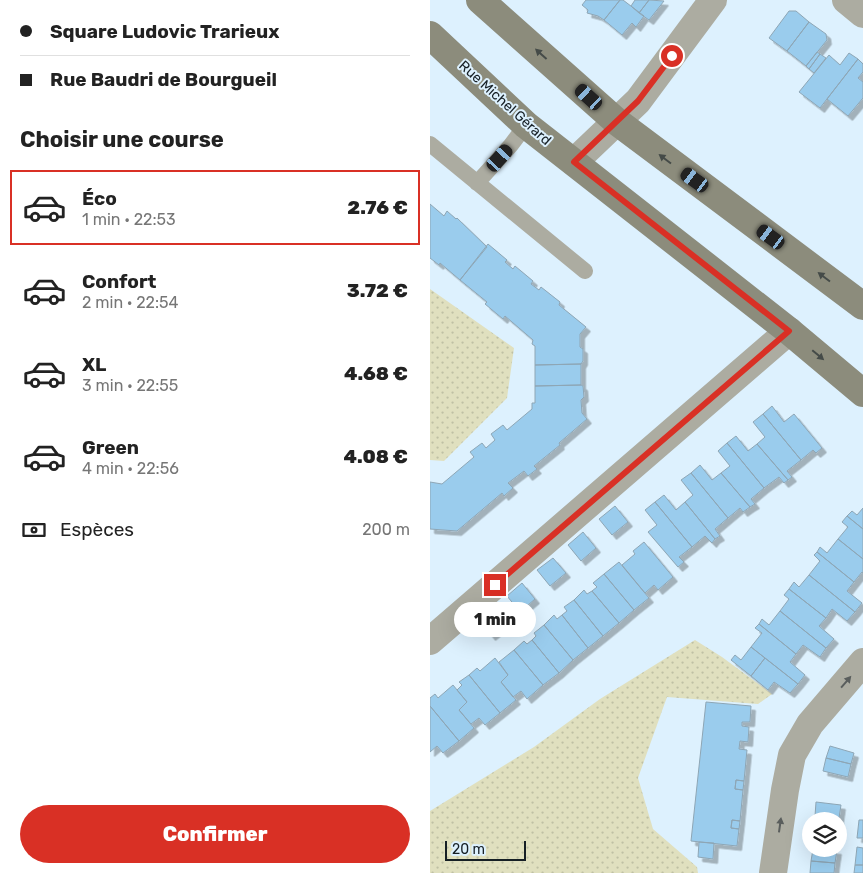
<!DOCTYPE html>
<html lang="fr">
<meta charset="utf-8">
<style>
body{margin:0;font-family:Rubik,sans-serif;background:#f2f2f2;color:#222;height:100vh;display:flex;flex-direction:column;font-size:19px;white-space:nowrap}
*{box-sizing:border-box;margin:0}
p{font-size:16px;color:#767676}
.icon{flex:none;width:28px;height:28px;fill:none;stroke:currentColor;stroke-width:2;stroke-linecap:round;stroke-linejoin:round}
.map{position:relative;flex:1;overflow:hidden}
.side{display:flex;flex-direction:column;background:#fff;width:430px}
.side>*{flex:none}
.banner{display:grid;align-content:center;height:110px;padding:0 20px;background:#fff}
.fabs{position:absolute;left:372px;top:812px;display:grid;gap:10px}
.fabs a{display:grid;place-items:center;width:45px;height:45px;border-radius:50%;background:#fff;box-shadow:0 5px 20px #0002;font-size:25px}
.scale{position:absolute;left:15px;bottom:12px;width:81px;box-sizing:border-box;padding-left:5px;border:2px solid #161f25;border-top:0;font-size:14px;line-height:18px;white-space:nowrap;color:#161f25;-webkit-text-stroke:4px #ddf1fe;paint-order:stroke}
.end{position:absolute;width:22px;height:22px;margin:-11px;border:6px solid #d93025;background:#fff;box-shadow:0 0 0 2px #fff}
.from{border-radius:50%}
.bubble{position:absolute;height:35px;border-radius:18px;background:#fff;box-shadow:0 5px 20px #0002;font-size:16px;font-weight:800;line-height:35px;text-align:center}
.car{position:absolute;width:15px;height:30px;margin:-15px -8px;border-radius:6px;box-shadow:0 0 4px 1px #0007;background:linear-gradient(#222 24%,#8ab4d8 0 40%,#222 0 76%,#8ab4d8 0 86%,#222 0)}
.banner b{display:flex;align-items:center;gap:18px;height:48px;font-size:19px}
.banner b+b{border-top:1px solid #e0e0e0}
.banner i{width:12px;height:12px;background:#222}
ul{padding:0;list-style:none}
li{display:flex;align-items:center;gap:15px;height:75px;margin:0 10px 8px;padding:0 10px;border:2px solid transparent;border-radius:0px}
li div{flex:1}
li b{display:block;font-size:19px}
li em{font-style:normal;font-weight:800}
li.on{border-color:#d93025}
li>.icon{width:45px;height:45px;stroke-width:1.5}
h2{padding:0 20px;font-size:22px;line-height:60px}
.pay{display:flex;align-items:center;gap:12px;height:55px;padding:0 20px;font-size:19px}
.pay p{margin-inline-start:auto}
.cta{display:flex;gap:10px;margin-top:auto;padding:10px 20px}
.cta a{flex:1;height:58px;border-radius:30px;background:#d93025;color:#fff;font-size:20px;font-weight:800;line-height:58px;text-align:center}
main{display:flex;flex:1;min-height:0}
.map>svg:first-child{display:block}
</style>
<main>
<section class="side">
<div class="banner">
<b><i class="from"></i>Square Ludovic Trarieux</b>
<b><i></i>Rue Baudri de Bourgueil</b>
</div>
<h2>Choisir une course</h2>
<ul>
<li class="on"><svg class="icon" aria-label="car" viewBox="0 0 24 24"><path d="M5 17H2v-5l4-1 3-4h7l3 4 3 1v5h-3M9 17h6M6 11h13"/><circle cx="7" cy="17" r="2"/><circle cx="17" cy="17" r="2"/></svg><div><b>Éco</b><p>1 min · 22:53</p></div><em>2.76 €</em></li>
<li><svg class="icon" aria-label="car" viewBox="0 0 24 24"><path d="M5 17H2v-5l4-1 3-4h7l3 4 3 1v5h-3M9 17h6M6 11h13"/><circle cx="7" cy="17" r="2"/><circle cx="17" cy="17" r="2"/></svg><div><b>Confort</b><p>2 min · 22:54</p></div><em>3.72 €</em></li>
<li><svg class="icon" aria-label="car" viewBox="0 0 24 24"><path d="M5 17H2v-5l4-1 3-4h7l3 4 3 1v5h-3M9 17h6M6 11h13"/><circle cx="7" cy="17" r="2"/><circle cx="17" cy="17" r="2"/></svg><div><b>XL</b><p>3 min · 22:55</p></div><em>4.68 €</em></li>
<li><svg class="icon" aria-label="car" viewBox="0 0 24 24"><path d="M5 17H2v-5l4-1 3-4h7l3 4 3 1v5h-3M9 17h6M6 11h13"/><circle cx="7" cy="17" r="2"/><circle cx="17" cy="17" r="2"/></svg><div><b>Green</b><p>4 min · 22:56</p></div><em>4.08 €</em></li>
</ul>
<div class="pay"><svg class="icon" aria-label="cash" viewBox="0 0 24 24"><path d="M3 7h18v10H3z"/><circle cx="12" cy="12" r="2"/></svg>Espèces<p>200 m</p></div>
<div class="cta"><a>Confirmer</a></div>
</section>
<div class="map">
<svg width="433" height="873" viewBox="0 0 433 873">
<defs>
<pattern id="grass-dots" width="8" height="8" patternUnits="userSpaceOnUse" patternTransform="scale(1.25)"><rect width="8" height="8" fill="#e0e0bf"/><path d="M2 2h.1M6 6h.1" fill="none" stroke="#bfc0a4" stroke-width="1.8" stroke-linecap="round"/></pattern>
<filter id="shadow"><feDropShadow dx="4.5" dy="4.5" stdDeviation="0" flood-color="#0004"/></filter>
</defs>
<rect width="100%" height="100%" fill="#ddf1fe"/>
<path fill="url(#grass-dots)" d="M0,289L84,348L77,398L14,461L0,460Z
M265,640L292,657L342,694L328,704L237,697L208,778L223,829L267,867L268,873H0V811L104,747L170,699Z"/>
<path fill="#9acced" stroke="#8ea6b5" filter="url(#shadow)" d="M156,0H190L174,20L168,16L157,13L158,10L152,5Z
M190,0H193L214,16L206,27L202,23L192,35L174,20Z
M205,0H219L209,13L201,6Z
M219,0L234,1L219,20L209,13Z
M359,11H366L379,22L357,51L339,38Z
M379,22L396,34L397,40L376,66L357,51Z
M387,52L390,54L379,69L376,66Z
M419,53L428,59L390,108L369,92L399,55L410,65Z
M390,54L396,58L384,73L379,69Z
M428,59L433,64V72L428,78L433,82V98L418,116L397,99Z
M0,204L14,216L17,211L26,219L27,218L57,247L30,280L10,263L9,265L0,258Z
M58,244L77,260L75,262L83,269L85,266L103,281L101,284L109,290L111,287L130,302L129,305L156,327L150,334V347L153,349V361L151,364L105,365V346L102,344L103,340L75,316L73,319L55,304L57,302L30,280Z
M151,364V385L105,386V365Z
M151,385L153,386L154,397L151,400L152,413L157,419L129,443L130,445L104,466L107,469L98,476L94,471L78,483L83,488L74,496L72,493L27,531L0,529V482L12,484L44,457L40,452L52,443L56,448L65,440L61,434L73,425L77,430L102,409V403H105V386Z
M342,406L354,422L364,414L392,448L386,453L383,450L371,460L333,414Z
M333,414L371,460L357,471L362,477L358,480L327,444L335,437L323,422Z
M306,436L318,451L327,444L358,480L354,483L349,477L334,488L297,443Z
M297,443L334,488L321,499L325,504L320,507L291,473L300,466L288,451Z
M270,465L282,480L291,473L320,507L313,512L310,508L298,518L261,473Z
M261,473L298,518L285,529L290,536L285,539L255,502L263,495L251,480Z
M234,495L246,510L255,502L285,539L282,543L275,536L262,547L225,502Z
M225,502L262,547L249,557L254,562L248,567L218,532L227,525L215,510Z
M185,506L198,522L182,535L169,519Z
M433,508V529L417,516L422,511L427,515Z
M417,516L433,529V559L408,539L418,527L412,522Z
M153,532L166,548L151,561L138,545Z
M408,539L433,559V573L432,572L424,582L387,552L390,547L397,553Z
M214,542L243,577L228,590L224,585L215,593L192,565L205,554L203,551Z
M387,552L424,582L417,591L432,603L425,612L379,575L390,561L384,555Z
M123,558L136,573L120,586L107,570Z
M189,562L219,598L204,610L174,574Z
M174,574L204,610L189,623L162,591L167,587L163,583Z
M379,575L425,612L417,621L402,609L396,618L359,589L364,582L369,587Z
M92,583L105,599L90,612L77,596Z
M359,589L396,618L389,626L404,639L396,648L350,611L359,599L354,595Z
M154,590L157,594L162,591L189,623L173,636L144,600Z
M144,600L173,636L158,648L132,615L137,611L134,607Z
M63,608L76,624L61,636L48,620Z
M350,611L396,648L390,657L373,645L366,654L329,624L332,619L339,625Z
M124,615L127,619L132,615L158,648L143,660L114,625Z
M329,624L366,654L360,662L375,675L368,684L321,647L332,633L325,628Z
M114,625L143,660L129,673L102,640L106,636L104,633Z
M102,640L129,673L113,685L84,650L94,641L97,644Z
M321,647L335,658L321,676L301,660L305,655L311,660Z
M84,650L113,685L97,699L91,691L83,697L71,682L78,675L69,662Z
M65,658L78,675L71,682L86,700L70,713L39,675L47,668L50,671Z
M335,658L368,684L360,693L344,682L338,690L321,676Z
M39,675L70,713L55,725L49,718L41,724L29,710L37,702L27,690L32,685L29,682Z
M23,685L37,702L29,710L44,728L29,741L0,706V698L5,694L8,698Z
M276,702L321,706L320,722H312V726L319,727L318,742L310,741L309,749L317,750L314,781L306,780L305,789L313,790L310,821L302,820L301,828L309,829L307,846L261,841Z
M0,706L29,741L13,753L7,746L0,752Z
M400,746L424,753L421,764L396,758Z
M396,758L421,764L418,777L393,771Z
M306,780L314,781L313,790L305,789Z
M386,802L411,805L409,818L385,816Z
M385,816L409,818V822L384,821Z
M302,820L310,821L309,829L301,828Z
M429,820H433V838H427Z
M269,842L284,843L283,859L268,857Z
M427,847L433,848V865H425Z
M383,849L407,850L405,863L381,861Z
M381,861L405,863L404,873H380Z
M425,865H433V873H424Z"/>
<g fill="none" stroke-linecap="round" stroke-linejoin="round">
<path stroke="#acaca1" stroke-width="16" d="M0,144L155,271
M47,183L81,145L96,125"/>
<path stroke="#acaca1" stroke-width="28" d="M416,0L433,14
M144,162L208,101L283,0
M0,641L359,331
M343,873L355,790L362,755L380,724L433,662"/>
<path stroke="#8c8c7c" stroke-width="28" d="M50,0L186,121L433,306
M0,35L96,125L359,331L433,393"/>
</g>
<defs><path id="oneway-solid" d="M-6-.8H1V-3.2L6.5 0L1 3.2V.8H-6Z" transform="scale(1.25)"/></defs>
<g fill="#454b48">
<use href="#oneway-solid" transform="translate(111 54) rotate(-138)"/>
<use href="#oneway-solid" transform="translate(235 159) rotate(-143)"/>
<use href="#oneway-solid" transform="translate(394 277) rotate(-143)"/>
<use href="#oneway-solid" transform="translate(388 355) rotate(40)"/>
</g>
<g fill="#5a5e5d">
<use href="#oneway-solid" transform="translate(416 682) rotate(-49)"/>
<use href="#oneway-solid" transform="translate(350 825) rotate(-82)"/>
</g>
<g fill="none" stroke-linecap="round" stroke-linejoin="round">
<path stroke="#d93025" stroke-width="6" d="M65,585L359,331L144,162L208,101L242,56"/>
</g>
<g text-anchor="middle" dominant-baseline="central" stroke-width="4" stroke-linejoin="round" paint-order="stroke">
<g font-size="14" fill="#161f25" stroke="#ddf1fe">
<text transform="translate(75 103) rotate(42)">Rue Michel Gérard</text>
</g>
</g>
</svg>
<div class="fabs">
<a><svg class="icon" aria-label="layers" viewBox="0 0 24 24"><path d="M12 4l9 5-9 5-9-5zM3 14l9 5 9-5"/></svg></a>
</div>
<div class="scale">20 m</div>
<i class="end from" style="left:242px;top:56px"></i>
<i class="end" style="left:65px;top:585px"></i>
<div class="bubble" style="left:24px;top:602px;width:82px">1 min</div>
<i class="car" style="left:159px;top:97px;rotate:312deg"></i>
<i class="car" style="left:70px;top:158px;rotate:42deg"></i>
<i class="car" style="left:265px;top:180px;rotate:306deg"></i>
<i class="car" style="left:341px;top:237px;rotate:306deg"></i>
</div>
</main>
